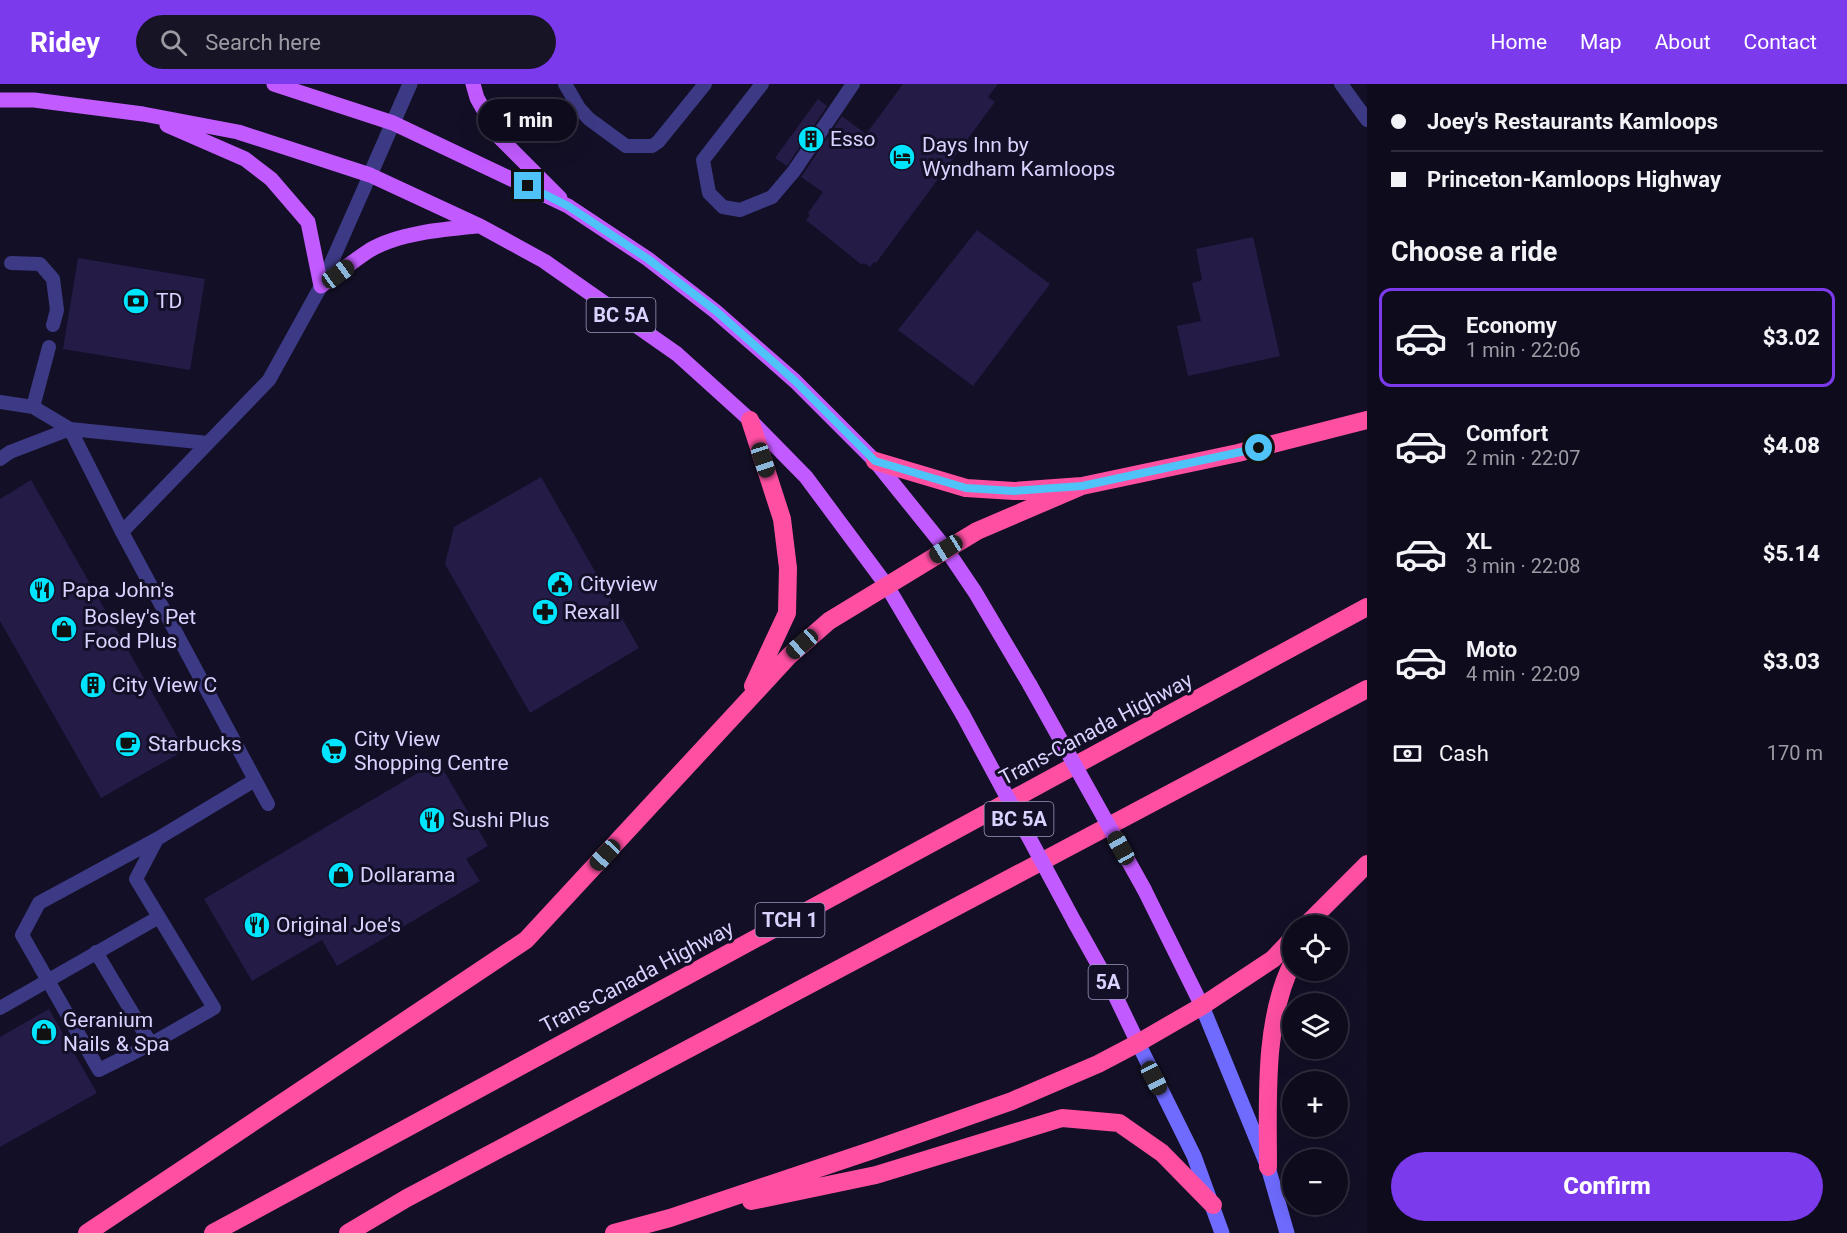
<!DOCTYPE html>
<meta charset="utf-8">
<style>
body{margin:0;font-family:Roboto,sans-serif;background:#171425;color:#f1f3f6;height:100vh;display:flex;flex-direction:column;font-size:22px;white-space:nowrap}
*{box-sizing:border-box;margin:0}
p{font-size:20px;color:#9b9ba3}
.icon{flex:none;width:33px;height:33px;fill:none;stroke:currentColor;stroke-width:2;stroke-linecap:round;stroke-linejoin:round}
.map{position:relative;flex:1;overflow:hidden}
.drawer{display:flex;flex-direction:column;background:#0e0b1c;width:480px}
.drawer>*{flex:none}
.top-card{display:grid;align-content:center;height:132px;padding:0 24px;background:#0e0b1c}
.fabs{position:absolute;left:1282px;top:831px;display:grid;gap:12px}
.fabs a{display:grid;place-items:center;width:66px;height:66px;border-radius:50%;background:#0e0b1c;box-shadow:0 6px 24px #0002,0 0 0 2px #2e2b3b;font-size:30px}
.end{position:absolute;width:27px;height:27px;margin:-14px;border:8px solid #4fc3f7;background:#111;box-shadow:0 0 0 3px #111}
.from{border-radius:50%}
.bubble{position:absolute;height:42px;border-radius:21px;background:#0e0b1c;box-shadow:0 6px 24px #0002,0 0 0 2px #2e2b3b;font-size:20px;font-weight:800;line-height:42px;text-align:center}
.car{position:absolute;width:18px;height:36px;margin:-18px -9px;border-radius:8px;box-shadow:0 0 4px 2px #0007;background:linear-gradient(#222 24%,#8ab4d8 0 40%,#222 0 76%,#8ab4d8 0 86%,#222 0)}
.top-card b{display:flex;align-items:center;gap:21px;height:57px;font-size:22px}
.top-card b+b{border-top:2px solid #2e2b3b}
.top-card i{width:15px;height:15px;background:#f1f3f6}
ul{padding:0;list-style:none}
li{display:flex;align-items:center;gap:18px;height:99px;margin:0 12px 9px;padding:0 12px;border:3px solid transparent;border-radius:12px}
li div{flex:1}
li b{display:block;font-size:22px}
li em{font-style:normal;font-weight:800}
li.on{border-color:#7c3aed}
li>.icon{width:54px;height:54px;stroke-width:1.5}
h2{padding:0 24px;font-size:27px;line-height:72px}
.pay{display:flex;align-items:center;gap:15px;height:66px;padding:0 24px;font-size:22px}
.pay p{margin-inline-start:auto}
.action{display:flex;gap:12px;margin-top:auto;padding:12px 24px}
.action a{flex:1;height:69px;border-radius:36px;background:#7c3aed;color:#fff;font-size:24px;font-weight:800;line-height:69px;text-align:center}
header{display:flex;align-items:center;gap:36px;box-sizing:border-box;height:84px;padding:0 30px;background:#7c3aed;color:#fff}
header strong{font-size:28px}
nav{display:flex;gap:33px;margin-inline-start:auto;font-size:21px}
.search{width:420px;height:54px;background:#171425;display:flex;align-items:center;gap:15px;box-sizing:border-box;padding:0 21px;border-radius:33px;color:#9b9ba3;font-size:22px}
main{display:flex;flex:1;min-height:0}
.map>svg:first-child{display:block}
</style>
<header>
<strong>Ridey</strong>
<div class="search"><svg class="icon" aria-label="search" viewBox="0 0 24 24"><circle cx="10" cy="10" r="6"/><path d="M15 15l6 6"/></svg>Search here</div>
<nav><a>Home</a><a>Map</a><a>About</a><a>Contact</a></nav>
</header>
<main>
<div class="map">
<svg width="1367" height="1149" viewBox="0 0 1367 1149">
<rect width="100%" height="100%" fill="#130f26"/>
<path fill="#241b47" d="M903,0H998L988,13L995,18L876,179L874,178L870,183L864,179L862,181L806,136L810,131L808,129L823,108L801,93L842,32L866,50Z
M818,15L827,22L787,82L775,74Z
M977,146L1050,200L973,302L898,246Z
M1253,153L1280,272L1188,292L1177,242L1201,237L1192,199L1202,196L1196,165Z
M78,174L205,195L190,286L63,265Z
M541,393L639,564L530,629L445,480L454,443Z
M31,396L185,666L101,714L0,537V415Z
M438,677L488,762L466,775L480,797L337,882L322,856L252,897L204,815Z
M49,925L97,1009L0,1063V953Z"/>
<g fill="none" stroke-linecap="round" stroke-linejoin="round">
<path stroke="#3d3a85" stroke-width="14" d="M565,0L579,24L589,35L626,62H652L658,58L705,0
M762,0L703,76L709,109L723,123L740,126L772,113L794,87L853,0
M1341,0L1367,36
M11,179L40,180L53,195L57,226L53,241
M0,318L33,323L70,345L208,359
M33,323L49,263
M70,345L122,448L268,720
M0,375L10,368L70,345
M122,448L269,296L321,202L370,91
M96,868L151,960L214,924L136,795L157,755L255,696
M0,924L159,833
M151,960L99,986L22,851L39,819L157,755"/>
<path stroke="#3d3a85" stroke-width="15" d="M370,91L410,0"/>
<path stroke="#6f6bff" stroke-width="15" d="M1202,922L1268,1083L1287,1149
M1138,959L1194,1072L1222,1149"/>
<path stroke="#c25bff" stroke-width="15" d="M274,0L393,39L568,122L648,175L715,227L795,297L875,377L946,465L975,508L1030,601
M473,0L477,14L499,53L560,114
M0,16H34L143,30L238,48L370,91L480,142L544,177L677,270L750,336L806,393L887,502L963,631
M167,41L245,75L271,95L308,138L321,202C337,190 353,177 370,166C398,149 445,145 477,142
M1144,805L1202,922
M1075,839L1113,907L1138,959"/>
<path stroke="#ff4fa3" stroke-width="18" d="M750,336L782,435L788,484L787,529L753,602
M875,377L966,404L1014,407L1082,402L1238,369L1367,336
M1305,842L1367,780
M1268,1083C1268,1019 1263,936 1293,878
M751,1117L876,1091L1062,1034L1119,1039L1162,1069L1213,1121
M87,1149L526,856L789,572L829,537L977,447L1082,402
M213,1149L1367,523
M348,1149L407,1114L1367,605
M614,1149L670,1134L873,1066L1012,1017L1098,980L1138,959L1202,922L1273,875L1293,854"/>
<path stroke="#c25bff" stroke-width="15" d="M1030,601L1144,805
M963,631L1075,839"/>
</g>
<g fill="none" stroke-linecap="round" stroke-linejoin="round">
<path stroke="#4fc3f7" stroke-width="8" d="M528,102L568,122L648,175L716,227L795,297L875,377L966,404L1014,407L1082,402L1259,364"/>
</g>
<defs>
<symbol id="building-disc" viewBox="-11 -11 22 22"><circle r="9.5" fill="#00e5ff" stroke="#130f26"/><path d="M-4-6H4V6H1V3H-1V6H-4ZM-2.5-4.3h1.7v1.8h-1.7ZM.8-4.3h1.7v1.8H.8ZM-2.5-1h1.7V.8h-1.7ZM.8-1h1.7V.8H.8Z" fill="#111"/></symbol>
<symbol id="hotel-disc" viewBox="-11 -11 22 22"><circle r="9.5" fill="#00e5ff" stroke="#130f26"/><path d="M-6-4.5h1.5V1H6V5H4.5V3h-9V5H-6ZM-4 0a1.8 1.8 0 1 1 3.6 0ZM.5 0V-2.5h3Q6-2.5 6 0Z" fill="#111"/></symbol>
<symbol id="bank-disc" viewBox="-11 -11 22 22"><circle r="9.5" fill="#00e5ff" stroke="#130f26"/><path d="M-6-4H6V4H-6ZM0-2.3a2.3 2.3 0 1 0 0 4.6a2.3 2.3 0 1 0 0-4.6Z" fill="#111"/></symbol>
<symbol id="civic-disc" viewBox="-11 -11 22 22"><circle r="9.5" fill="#00e5ff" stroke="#130f26"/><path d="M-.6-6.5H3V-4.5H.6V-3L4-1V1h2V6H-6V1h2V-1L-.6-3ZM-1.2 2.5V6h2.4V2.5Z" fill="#111"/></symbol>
<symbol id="restaurant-disc" viewBox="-11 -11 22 22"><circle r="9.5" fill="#00e5ff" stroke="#130f26"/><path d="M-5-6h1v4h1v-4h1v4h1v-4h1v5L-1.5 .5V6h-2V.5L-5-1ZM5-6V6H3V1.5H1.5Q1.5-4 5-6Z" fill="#111"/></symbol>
<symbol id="pharmacy-disc" viewBox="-11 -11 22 22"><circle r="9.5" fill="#00e5ff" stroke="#130f26"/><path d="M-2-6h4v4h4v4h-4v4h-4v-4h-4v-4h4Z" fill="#111"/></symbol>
<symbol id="shop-disc" viewBox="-11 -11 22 22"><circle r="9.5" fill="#00e5ff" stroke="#130f26"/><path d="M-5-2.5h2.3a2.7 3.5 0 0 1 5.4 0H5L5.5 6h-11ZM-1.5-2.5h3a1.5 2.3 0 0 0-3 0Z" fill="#111"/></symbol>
<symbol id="cafe-disc" viewBox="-11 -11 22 22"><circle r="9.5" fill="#00e5ff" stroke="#130f26"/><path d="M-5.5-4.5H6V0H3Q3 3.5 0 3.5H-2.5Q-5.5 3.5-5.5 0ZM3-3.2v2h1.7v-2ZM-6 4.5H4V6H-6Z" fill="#111"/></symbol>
<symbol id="supermarket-disc" viewBox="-11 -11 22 22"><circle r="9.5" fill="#00e5ff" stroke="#130f26"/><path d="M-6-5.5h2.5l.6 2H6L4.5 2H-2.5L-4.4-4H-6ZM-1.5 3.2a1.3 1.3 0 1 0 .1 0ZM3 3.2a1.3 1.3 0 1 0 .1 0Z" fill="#111"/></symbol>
</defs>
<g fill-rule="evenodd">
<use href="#building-disc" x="796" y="40" width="30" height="30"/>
<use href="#hotel-disc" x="887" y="58" width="30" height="30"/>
<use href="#bank-disc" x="121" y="202" width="30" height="30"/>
<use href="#civic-disc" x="545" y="485" width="30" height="30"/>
<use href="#restaurant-disc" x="27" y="491" width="30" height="30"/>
<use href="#pharmacy-disc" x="530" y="513" width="30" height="30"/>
<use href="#shop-disc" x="49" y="530" width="30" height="30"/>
<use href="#building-disc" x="78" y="586" width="30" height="30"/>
<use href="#cafe-disc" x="113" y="645" width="30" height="30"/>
<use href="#supermarket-disc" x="319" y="652" width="30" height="30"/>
<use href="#restaurant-disc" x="417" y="721" width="30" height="30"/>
<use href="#shop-disc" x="326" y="776" width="30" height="30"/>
<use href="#restaurant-disc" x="242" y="826" width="30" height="30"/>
<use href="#shop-disc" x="29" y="933" width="30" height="30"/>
</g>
<g text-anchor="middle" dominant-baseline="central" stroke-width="6" stroke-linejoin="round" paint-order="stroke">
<g fill="#130f26" stroke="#9e99be" stroke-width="1.5">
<rect x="586.5" y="214" width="69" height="34" rx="4.5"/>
<rect x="984.5" y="718" width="69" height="34" rx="4.5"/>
<rect x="755.5" y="819" width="69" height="34" rx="4.5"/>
<rect x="1088.5" y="881" width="39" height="34" rx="4.5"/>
</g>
<g font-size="20" font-weight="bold" fill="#d9d4ff">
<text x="621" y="231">BC 5A</text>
<text x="1019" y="735">BC 5A</text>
<text x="790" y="836">TCH 1</text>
<text x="1108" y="898">5A</text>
</g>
<g font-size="21" fill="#d9d4ff" stroke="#130f26" text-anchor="start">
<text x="830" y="55">Esso</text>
<text x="922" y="61">Days Inn by<tspan x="922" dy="24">Wyndham Kamloops</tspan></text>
<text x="156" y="217">TD</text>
<text x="580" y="500">Cityview</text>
<text x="62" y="506">Papa John's</text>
<text x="564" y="528">Rexall</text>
<text x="84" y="533">Bosley's Pet<tspan x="84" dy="24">Food Plus</tspan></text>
<text x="112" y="601">City View C</text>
<text x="354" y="655">City View<tspan x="354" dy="24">Shopping Centre</tspan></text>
<text x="148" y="660">Starbucks</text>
<text x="452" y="736">Sushi Plus</text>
<text x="360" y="791">Dollarama</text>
<text x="276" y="841">Original Joe's</text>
<text x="63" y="936">Geranium<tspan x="63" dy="24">Nails &amp; Spa</tspan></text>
</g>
<g font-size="21" fill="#d9d4ff" stroke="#130f26">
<text transform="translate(1096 645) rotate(-28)">Trans-Canada Highway</text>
<text transform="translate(637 893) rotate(-28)">Trans-Canada Highway</text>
</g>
</g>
</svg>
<div class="fabs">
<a><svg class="icon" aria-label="locate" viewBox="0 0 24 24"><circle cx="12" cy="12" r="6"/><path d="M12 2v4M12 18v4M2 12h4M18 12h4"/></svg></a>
<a><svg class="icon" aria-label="layers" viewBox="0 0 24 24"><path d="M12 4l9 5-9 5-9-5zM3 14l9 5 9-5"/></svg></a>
<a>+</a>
<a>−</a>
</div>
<i class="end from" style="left:1259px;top:364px"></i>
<i class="end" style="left:528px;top:102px"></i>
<div class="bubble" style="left:478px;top:15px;width:99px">1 min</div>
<i class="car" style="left:338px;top:190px;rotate:54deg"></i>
<i class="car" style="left:763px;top:376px;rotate:162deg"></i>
<i class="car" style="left:946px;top:465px;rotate:238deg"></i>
<i class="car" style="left:802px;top:560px;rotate:229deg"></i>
<i class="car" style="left:1121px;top:764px;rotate:331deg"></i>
<i class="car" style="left:605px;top:771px;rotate:223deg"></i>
<i class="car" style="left:1154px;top:994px;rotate:153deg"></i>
</div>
<section class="drawer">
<div class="top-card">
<b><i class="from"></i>Joey's Restaurants Kamloops</b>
<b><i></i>Princeton-Kamloops Highway</b>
</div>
<h2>Choose a ride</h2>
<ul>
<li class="on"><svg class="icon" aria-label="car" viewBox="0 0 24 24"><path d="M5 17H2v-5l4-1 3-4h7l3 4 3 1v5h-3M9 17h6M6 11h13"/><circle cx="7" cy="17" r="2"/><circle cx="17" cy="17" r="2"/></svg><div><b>Economy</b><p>1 min · 22:06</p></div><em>$3.02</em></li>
<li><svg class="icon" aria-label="car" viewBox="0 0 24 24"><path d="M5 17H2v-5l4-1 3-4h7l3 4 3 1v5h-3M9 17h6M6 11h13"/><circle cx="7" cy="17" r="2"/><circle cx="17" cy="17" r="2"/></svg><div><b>Comfort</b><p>2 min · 22:07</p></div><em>$4.08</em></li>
<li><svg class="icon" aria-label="car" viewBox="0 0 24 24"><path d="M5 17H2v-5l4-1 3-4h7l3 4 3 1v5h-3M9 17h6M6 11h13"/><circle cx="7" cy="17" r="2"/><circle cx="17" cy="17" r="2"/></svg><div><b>XL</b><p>3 min · 22:08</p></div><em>$5.14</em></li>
<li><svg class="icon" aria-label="car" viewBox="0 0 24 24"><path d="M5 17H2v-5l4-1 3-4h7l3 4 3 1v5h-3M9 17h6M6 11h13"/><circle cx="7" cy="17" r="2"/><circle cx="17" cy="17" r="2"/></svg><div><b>Moto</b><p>4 min · 22:09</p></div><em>$3.03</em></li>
</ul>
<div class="pay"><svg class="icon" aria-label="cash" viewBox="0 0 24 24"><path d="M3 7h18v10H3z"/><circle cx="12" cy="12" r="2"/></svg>Cash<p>170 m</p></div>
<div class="action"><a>Confirm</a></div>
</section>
</main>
